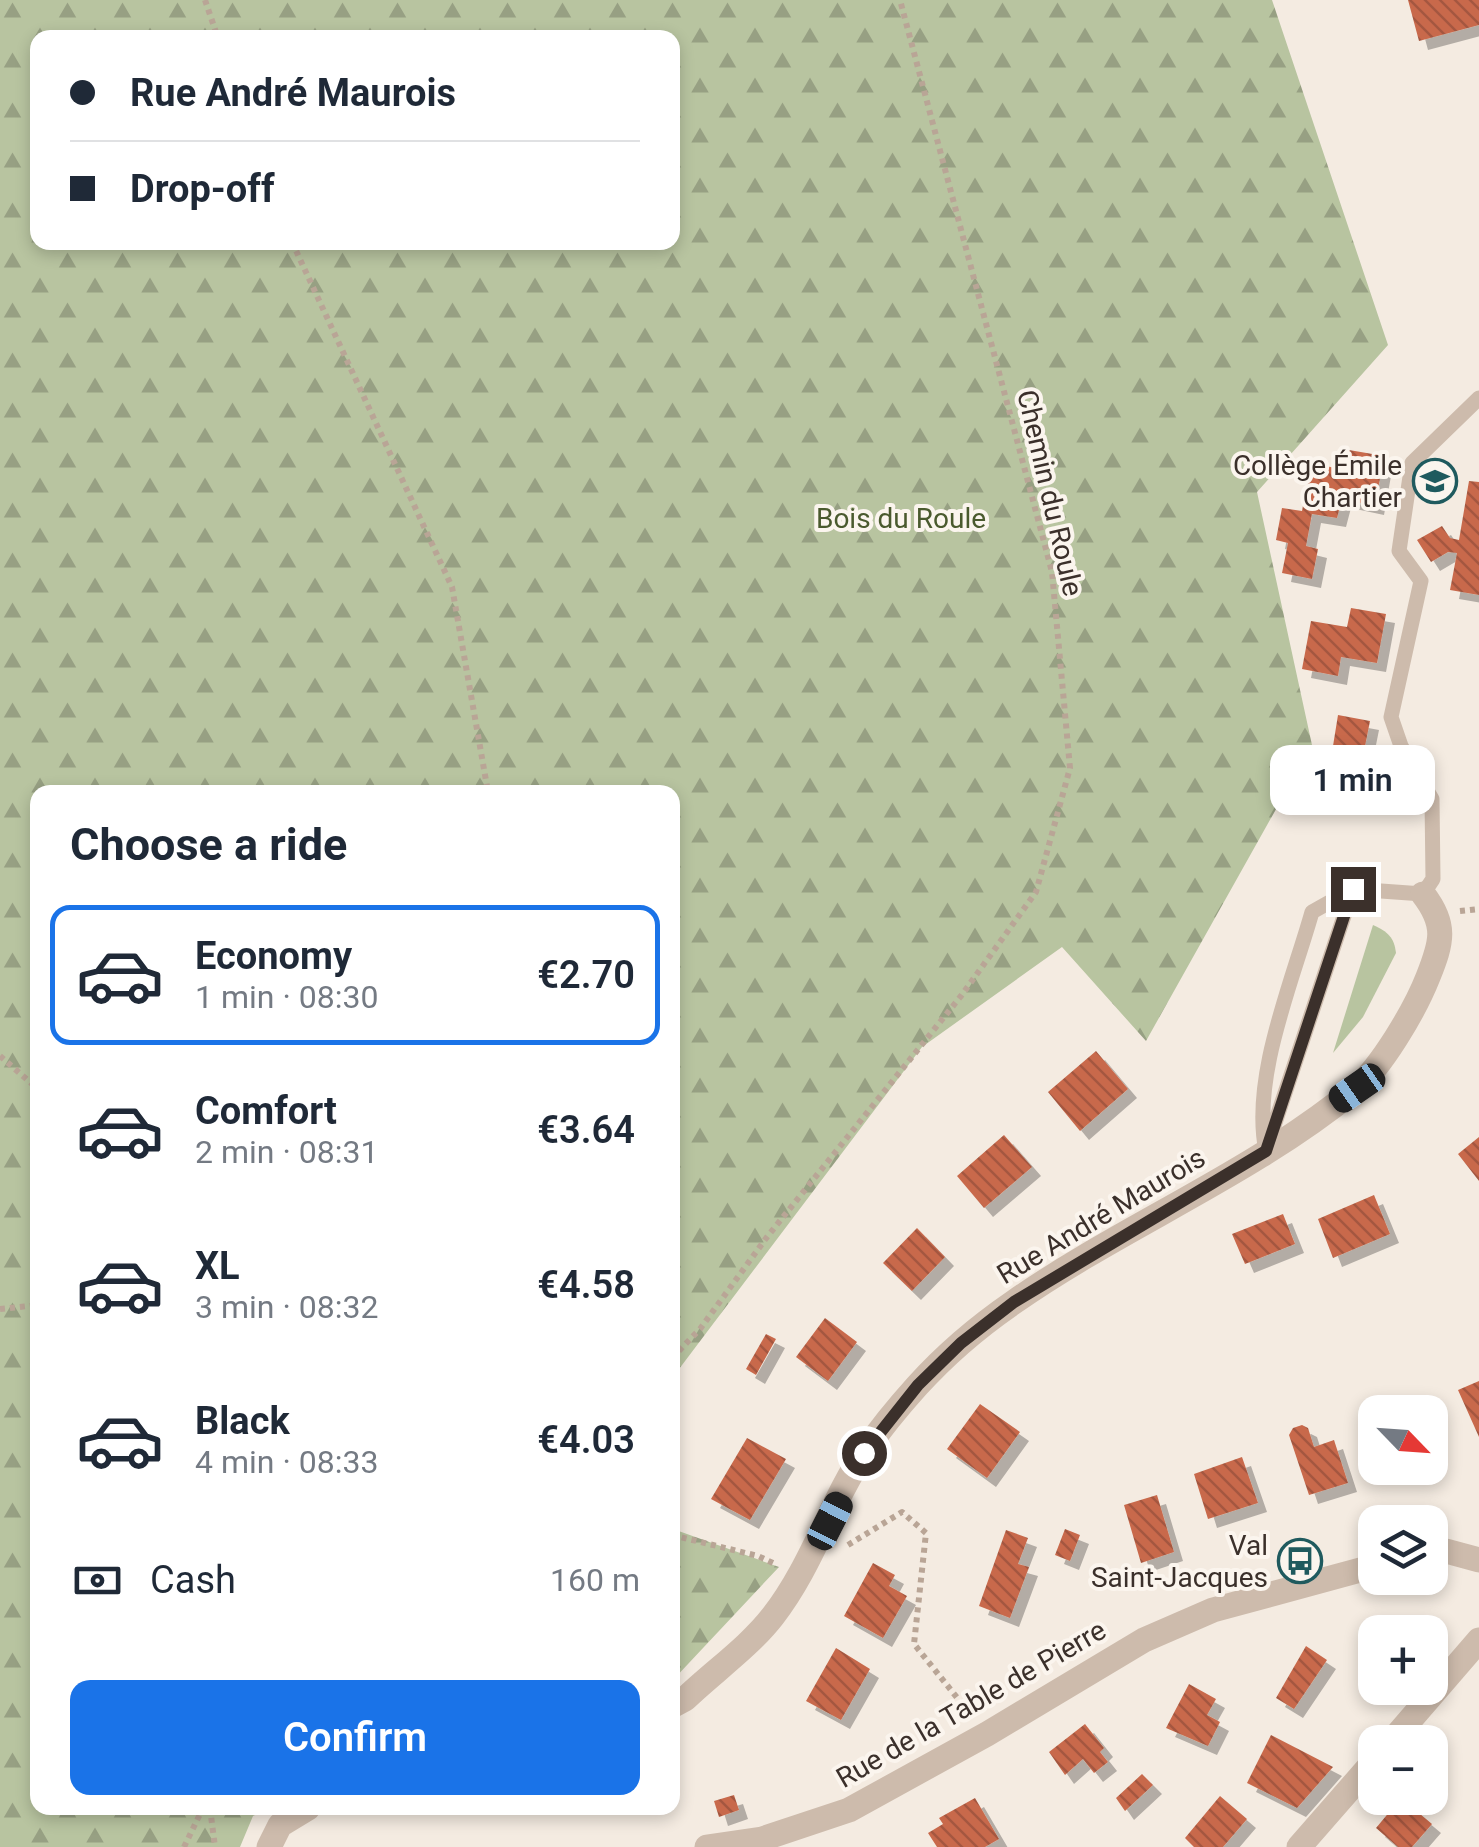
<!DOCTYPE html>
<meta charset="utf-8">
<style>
body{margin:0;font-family:Roboto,sans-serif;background:#f6f6f7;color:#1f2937;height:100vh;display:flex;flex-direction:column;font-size:38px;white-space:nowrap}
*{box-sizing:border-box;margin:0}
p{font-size:32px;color:#747a83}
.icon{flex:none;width:55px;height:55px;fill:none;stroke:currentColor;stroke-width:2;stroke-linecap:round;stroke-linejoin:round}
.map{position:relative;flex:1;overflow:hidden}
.panel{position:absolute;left:30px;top:785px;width:650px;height:1030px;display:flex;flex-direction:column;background:#fff;border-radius:20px;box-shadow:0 5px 15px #0003}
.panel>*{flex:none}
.top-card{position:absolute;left:30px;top:30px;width:650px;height:220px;border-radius:20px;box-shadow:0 5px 15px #0003;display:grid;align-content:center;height:220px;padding:0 40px;background:#fff}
.needle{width:65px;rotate:115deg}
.tools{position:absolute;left:1358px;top:1395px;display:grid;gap:20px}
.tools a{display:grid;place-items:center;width:90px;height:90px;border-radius:20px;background:#fff;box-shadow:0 5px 15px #0003;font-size:50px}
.end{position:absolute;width:45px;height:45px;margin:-22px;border:12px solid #3b302b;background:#fff;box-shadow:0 0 0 5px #fff}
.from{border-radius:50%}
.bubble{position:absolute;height:70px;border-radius:20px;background:#fff;box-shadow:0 5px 15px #0003;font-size:32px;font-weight:600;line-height:70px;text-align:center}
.car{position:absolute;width:30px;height:60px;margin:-30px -15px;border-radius:12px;box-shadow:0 0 8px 2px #0007;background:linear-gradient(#222 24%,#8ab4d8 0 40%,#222 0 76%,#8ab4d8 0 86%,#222 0)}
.top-card b{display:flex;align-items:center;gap:35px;height:95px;font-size:38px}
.top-card b+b{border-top:2px solid #e0e1e3}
.top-card i{width:25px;height:25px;background:#1f2937}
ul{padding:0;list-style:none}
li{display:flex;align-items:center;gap:30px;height:140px;margin:0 20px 15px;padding:0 20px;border:5px solid transparent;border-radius:20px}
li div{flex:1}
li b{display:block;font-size:38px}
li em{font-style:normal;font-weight:600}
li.on{border-color:#1a73e8}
li>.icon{width:90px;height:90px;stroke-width:1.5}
h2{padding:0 40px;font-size:45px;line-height:120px}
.pay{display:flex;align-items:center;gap:25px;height:110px;padding:0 40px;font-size:38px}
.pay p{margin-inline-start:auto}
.action{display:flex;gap:20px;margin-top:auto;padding:20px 40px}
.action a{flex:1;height:115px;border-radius:20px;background:#1a73e8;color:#fff;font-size:40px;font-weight:600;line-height:115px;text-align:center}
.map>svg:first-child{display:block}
</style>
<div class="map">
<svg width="1479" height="1847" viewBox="0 0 1479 1847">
<defs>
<pattern id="forest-firs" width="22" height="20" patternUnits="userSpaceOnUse" patternTransform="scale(2.5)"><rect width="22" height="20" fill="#b8c4a0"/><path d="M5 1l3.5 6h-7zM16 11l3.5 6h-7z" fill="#97a083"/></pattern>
<pattern id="building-back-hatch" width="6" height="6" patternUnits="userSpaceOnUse" patternTransform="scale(2.5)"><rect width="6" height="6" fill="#c8694b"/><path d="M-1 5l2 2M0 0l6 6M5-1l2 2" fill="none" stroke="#a4573f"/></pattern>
<filter id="shadow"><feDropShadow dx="9" dy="9" stdDeviation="0" flood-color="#0004"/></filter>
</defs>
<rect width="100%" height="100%" fill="#f4ebe1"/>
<path fill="#b8c4a0" d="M1373,925C1388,932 1394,937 1396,953L1363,1017L1333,1053Z"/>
<path fill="url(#forest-firs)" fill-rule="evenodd" d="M0,0H1272L1388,345L1257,492L1312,745L1146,1041L1062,947L922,1047L673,1377L672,792H38V1808H270L253,1816L240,1847H0ZM38,38H672V242H38Z
M673,1529L779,1567L673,1680H672Z"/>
<path fill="url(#building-back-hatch)" filter="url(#shadow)" d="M1408,0H1479V25L1419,41Z
M1349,450L1384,456L1375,506L1342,499L1337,518L1312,514L1306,546L1318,549L1312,579L1282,573L1288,543L1276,540L1282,508L1302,511L1311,463L1345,470Z
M1469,481L1479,482V595L1450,590L1457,553L1448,552L1431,562L1417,540L1442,526L1450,538L1459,540Z
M1351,608L1386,614L1377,663L1341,657L1338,676L1302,669L1311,621L1347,627Z
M1338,715L1370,721L1364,751L1333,746Z
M1096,1051L1128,1089L1080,1131L1048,1092Z
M1004,1135L1032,1167L984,1208L957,1176Z
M1479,1137V1181L1458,1154Z
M1374,1195L1390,1234L1333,1258L1318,1219Z
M1283,1214L1295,1244L1245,1264L1232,1234Z
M917,1228L945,1257L912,1291L883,1263Z
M825,1318L857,1342L828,1381L796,1357Z
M766,1334L776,1339L756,1375L746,1369Z
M1479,1381V1437L1458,1390Z
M980,1404L1020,1432L987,1478L947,1449Z
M1302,1425L1308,1428L1314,1447L1334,1440L1348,1483L1309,1495L1289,1435L1293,1428Z
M747,1438L786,1459L750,1520L711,1499Z
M1242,1457L1258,1503L1208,1519L1194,1474Z
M1157,1495L1174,1552L1141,1563L1124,1505Z
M1065,1529L1080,1535L1070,1561L1055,1555Z
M1006,1530L1028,1538L1018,1564L1029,1567L1010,1618L979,1606Z
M873,1563L895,1575L889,1586L907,1596L883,1638L844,1616Z
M1306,1646L1327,1660L1294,1709L1276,1698Z
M836,1648L870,1669L841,1720L806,1701Z
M1189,1684L1216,1699L1207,1715L1220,1722L1208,1746L1166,1728Z
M1085,1724L1104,1748L1100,1752L1108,1762L1094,1773L1083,1759L1065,1775L1049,1752Z
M1271,1735L1333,1767L1297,1808L1247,1783Z
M1142,1774L1153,1785L1125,1811L1116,1798Z
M734,1795L739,1810L719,1817L714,1801Z
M1220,1796L1247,1819L1223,1847H1194L1185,1838Z
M975,1798L999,1839L985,1847H937L928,1833L943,1824L939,1818Z
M1401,1798L1432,1824L1412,1847H1398L1376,1828Z"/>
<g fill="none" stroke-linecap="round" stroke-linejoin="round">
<path stroke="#b9a596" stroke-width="6" stroke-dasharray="5 5" stroke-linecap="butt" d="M205,0L218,38
M292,242L452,587L488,792
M1460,911L1479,909
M0,1056L38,1089
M0,1309L38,1305
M672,1358L700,1329L767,1237L961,996L1036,892L1070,768L1052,572L900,0
M672,1535L758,1556L777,1565
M848,1545L902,1512L926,1533L914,1644L971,1715
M210,1808L215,1847
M184,1847L203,1808"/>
<path stroke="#cdbbac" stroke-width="15" d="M1267,1147L1353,889
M1266,1151C1251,1078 1292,983 1312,912L1353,889L1423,894L1433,879L1432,799L1401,746L1391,717L1421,581L1399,551L1412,463L1479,398"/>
<path stroke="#cdbbac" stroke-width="25" d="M672,1706L685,1699C713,1672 749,1647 773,1616C812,1566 830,1503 865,1451C880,1429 899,1406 917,1386C945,1355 979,1326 1014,1302C1123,1226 1250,1175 1354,1090C1381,1068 1415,1010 1428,977C1442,942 1447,925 1423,894
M269,1847L280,1825L308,1808"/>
<path stroke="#cdbbac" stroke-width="25" d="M1430,1553L1446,1551L1479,1560
M1391,1742L1479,1640
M707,1847L762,1839L849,1810L987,1734L1144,1640L1213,1610L1375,1566
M1299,1847L1375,1760"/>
</g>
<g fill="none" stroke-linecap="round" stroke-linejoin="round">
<path stroke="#3b302b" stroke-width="12" d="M864,1453L918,1385L961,1343L1014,1302L1266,1151L1353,889"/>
</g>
<defs>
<symbol id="school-ring" viewBox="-11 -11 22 22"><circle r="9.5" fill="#fbf5ee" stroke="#1f5a5e" stroke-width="1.5"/><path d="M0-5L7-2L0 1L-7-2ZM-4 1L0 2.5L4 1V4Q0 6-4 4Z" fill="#1f5a5e"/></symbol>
<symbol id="bus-ring" viewBox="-11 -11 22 22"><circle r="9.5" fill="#fbf5ee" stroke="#1f5a5e" stroke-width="1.5"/><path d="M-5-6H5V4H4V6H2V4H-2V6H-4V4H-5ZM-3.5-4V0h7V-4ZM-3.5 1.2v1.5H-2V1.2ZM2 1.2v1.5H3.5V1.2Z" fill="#1f5a5e"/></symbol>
</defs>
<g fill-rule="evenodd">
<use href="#school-ring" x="1410" y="456" width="50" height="50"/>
<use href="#bus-ring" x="1275" y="1536" width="50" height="50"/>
</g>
<g text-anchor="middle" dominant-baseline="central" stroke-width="8" stroke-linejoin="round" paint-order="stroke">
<g font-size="28" fill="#3b302b" stroke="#fbf5ee" text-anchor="end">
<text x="1402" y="465">Collège Émile<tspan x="1402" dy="32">Chartier</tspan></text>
<text x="1268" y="1545">Val<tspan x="1268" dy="32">Saint-Jacques</tspan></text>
</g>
<g font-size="28" fill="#3b302b" stroke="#fbf5ee">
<text transform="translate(1050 493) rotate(77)">Chemin du Roule</text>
<text transform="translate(1101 1216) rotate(-31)">Rue André Maurois</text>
<text transform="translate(971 1704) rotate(-30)">Rue de la Table de Pierre</text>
</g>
<g font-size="28" fill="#4a5a2e" stroke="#fbf5ee">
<text x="901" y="518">Bois du Roule</text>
</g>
</g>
</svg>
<div class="tools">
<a><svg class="needle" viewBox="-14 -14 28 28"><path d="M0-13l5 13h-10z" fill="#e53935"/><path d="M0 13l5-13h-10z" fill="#747a83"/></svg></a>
<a><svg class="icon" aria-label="layers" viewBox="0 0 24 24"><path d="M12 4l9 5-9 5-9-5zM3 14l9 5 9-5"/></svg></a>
<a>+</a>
<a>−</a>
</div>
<i class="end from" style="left:864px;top:1453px"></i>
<i class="end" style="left:1353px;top:889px"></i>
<div class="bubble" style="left:1270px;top:745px;width:165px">1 min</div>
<i class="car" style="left:1357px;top:1088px;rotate:235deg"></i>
<i class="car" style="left:830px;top:1521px;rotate:27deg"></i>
<div class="top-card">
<b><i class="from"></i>Rue André Maurois</b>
<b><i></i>Drop-off</b>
</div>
<section class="panel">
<h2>Choose a ride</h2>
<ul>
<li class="on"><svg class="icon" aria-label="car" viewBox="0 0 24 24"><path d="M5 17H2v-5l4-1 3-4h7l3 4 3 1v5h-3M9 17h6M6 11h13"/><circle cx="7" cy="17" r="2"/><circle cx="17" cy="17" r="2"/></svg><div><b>Economy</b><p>1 min · 08:30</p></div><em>€2.70</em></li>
<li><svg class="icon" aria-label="car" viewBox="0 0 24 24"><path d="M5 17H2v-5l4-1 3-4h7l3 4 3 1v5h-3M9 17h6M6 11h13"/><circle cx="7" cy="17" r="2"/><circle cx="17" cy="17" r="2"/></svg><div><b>Comfort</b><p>2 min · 08:31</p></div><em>€3.64</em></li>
<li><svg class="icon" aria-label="car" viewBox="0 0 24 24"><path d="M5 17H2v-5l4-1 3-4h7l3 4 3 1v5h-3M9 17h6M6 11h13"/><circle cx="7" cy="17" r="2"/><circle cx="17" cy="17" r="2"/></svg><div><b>XL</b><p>3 min · 08:32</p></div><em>€4.58</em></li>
<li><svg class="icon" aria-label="car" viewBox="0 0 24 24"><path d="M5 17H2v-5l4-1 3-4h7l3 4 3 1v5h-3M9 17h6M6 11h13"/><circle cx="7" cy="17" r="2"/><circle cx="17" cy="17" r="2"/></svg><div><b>Black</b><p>4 min · 08:33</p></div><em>€4.03</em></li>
</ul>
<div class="pay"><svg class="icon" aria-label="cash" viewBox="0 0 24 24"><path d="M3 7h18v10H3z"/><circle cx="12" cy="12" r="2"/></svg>Cash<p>160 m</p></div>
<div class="action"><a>Confirm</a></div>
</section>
</div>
